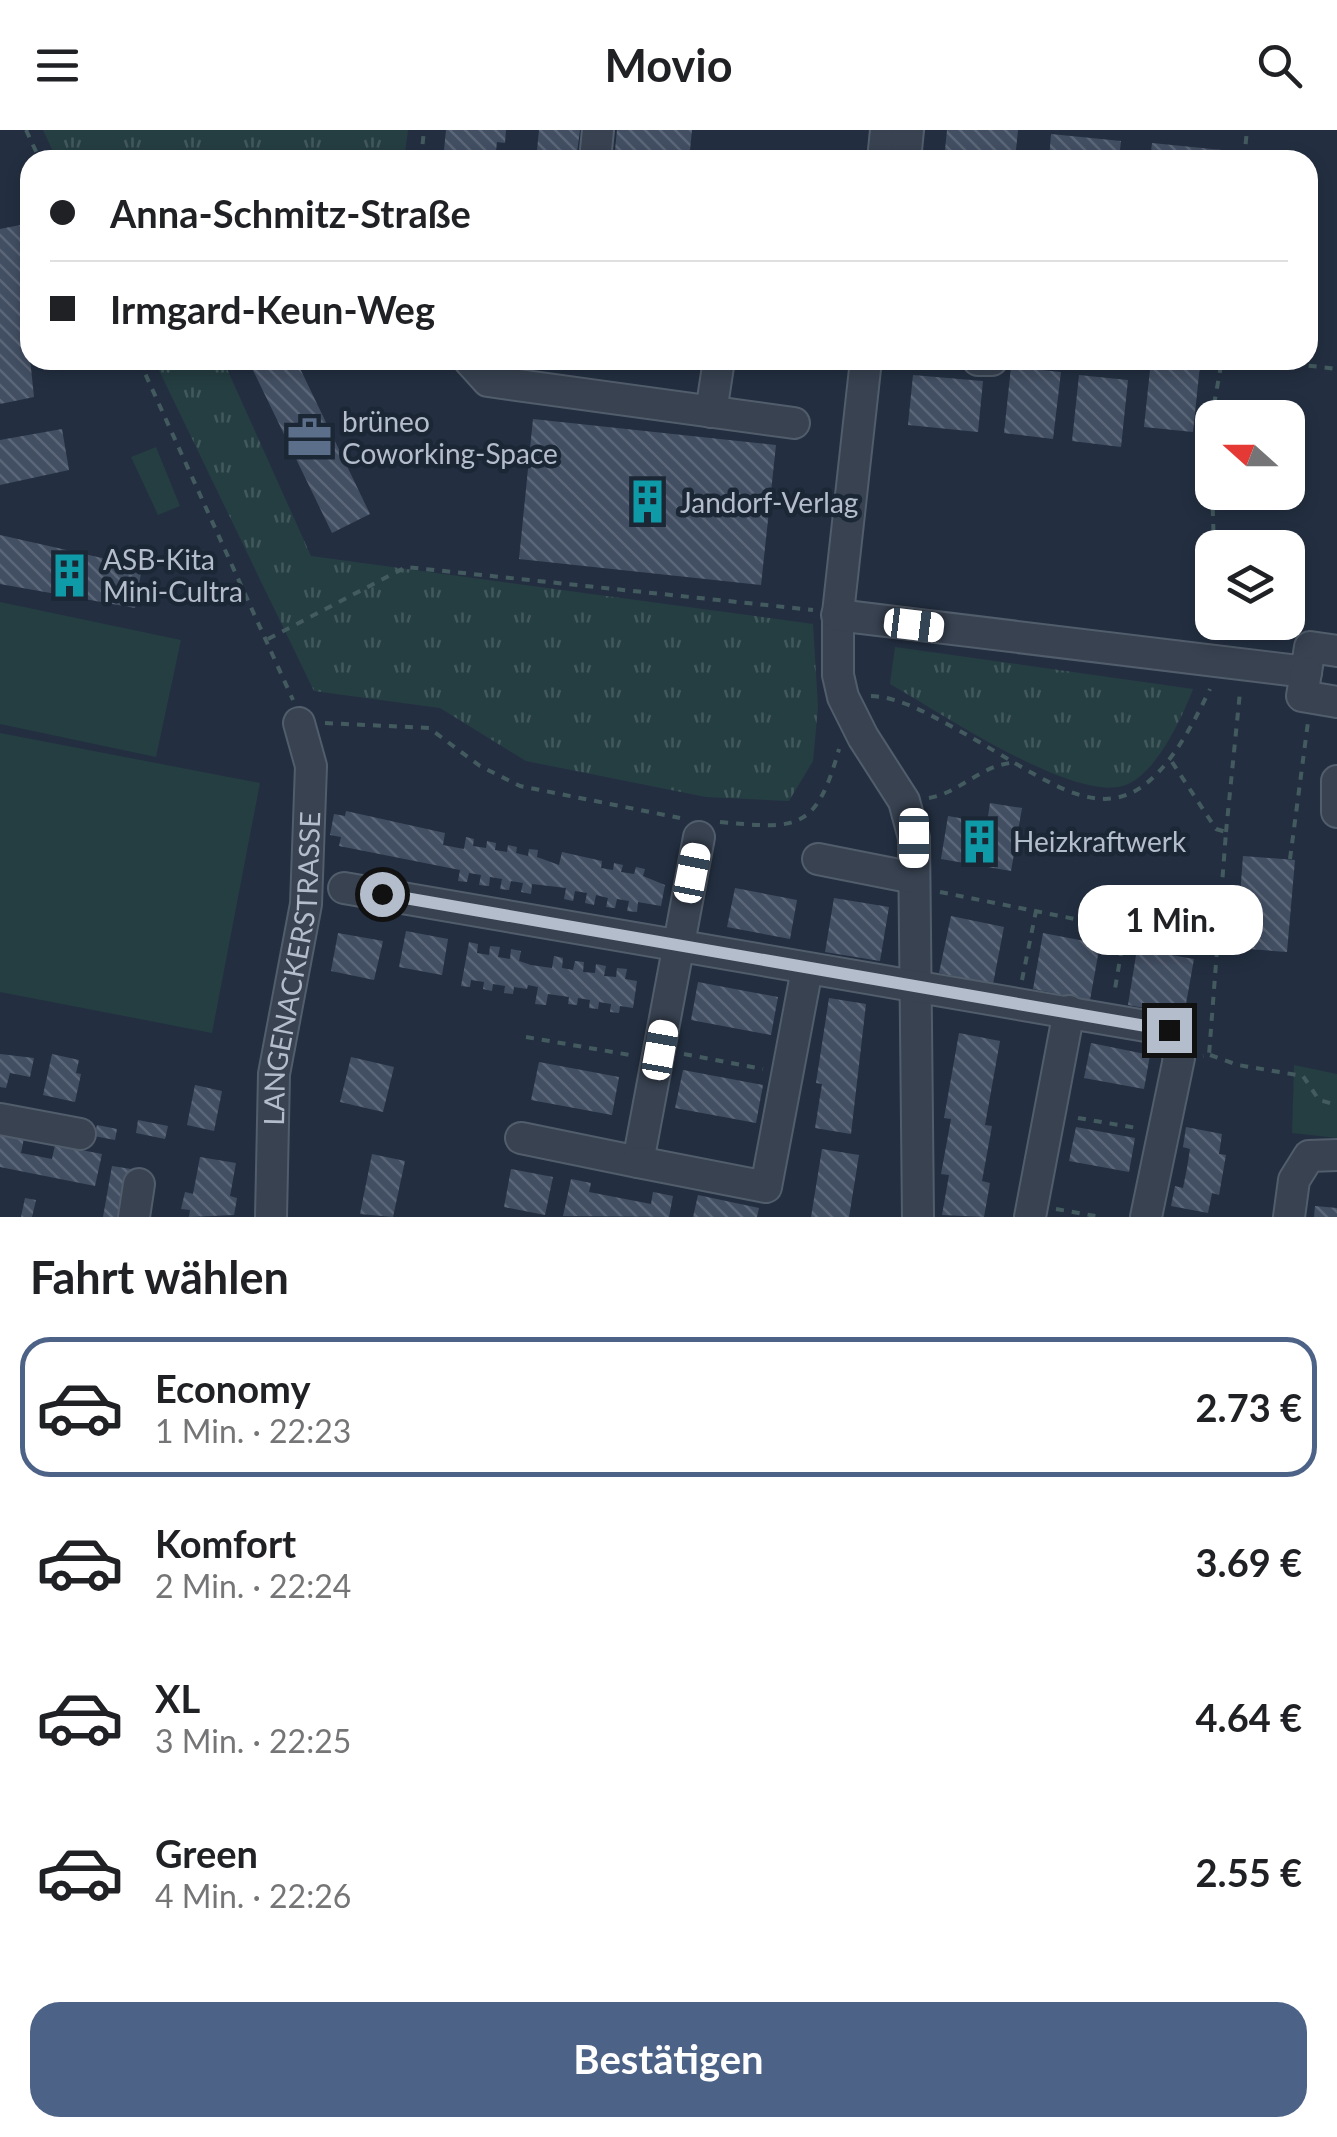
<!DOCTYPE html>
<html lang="de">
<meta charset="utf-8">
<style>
body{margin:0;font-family:Lato,sans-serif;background:#f6f6f6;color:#202124;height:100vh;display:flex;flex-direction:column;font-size:38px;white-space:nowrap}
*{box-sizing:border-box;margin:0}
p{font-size:32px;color:#757577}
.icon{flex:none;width:55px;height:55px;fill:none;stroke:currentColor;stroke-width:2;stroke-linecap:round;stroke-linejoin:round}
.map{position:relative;height:1087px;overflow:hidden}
.sheet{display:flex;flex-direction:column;background:#fff;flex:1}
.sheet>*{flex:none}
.hud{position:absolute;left:20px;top:20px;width:1298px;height:220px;border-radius:30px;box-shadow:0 5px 15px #0003;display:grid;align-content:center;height:220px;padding:0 30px;background:#fff}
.needle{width:65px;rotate:291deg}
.controls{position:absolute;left:1195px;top:270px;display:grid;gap:20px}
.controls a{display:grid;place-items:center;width:110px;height:110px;border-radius:20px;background:#fff;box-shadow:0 5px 15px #0003;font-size:50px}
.end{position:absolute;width:45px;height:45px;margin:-22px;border:12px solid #b4bdcb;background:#111;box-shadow:0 0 0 5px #111}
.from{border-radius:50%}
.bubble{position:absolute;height:70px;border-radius:30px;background:#fff;box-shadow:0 5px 15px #0003;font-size:32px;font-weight:700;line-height:70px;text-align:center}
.car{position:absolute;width:30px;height:60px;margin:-30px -15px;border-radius:12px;box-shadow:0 0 8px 2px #0007;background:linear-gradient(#fff 24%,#345 0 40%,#fff 0 76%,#345 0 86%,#fff 0)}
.hud b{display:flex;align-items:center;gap:35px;height:95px;font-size:38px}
.hud b+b{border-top:2px solid #e0e0e0}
.hud i{width:25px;height:25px;background:#202124}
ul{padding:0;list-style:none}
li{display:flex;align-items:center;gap:30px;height:140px;margin:0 20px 15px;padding:0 10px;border:5px solid transparent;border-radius:30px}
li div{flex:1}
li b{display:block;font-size:38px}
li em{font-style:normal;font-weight:700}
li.selected{border-color:#4d6287}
li>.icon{width:90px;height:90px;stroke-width:1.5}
h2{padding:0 30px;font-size:45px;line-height:120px}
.button{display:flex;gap:20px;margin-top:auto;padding:20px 30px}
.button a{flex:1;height:115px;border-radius:30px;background:#4d6287;color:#fff;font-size:40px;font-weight:700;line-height:115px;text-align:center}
header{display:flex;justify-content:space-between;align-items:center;height:130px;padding:0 30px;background:#fff;font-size:45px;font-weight:700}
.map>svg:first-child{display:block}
</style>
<header><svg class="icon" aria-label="menu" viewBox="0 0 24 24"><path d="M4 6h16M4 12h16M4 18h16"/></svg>Movio<svg class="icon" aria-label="search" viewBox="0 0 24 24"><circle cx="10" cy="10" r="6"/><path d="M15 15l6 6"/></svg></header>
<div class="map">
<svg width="1337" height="1087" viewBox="0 0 1337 1087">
<defs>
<pattern id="grass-tufts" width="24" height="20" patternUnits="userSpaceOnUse" patternTransform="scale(2.5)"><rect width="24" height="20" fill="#253e42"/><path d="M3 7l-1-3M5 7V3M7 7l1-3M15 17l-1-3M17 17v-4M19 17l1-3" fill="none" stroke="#42585c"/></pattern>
<pattern id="building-back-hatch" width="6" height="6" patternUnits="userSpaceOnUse" patternTransform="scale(2.5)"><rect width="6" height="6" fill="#424f63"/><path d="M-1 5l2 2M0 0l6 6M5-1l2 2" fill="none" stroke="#5b6678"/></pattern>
</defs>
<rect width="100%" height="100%" fill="#232f41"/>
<path fill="url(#grass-tufts)" d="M43,0H408L404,30H57Z
M154,230H223L311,426L813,494L818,577L813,631L789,671L706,667L526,631L440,578L314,561Z
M895,517L1193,559C1182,588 1157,641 1128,654C1079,677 938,581 890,554Z"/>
<path fill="#253e42" d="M156,317L180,376L158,385L131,327Z
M0,472L181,510L156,627L0,594Z
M0,603L260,653L212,903L0,862Z
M1294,935L1337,944V1008L1292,1003Z"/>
<path fill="url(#building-back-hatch)" d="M446,0H506L505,13L497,12L495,30H443Z
M539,0H580L576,30H536Z
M617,0H692L689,30H614Z
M947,0H1018L1015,30H944Z
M1051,4L1121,11L1119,30H1049Z
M1152,13L1222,20L1221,30H1150Z
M30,93V189L26,190L34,267L0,274V99Z
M248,230H296L370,384L332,403Z
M1151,230L1200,235L1193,302L1144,297Z
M1011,237L1061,242L1053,309L1004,303Z
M913,245L983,251L978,302L908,295Z
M1079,245L1128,250L1121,317L1072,311Z
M533,289L776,315L761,455L519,429Z
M62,299L69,340L0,355V310Z
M0,405L142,437L135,478L0,454Z
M990,673L1022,678L1011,741L941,729L948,686L987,693Z
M346,681L445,703L443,715L464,719L466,707L474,709L473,716L486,718L487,711L496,713L495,720L507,722L508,715L517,717L516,723L528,726L529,719L538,720L537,727L559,735L562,722L602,731L601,738L613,740L614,733L623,735L621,742L634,744L636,737L645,739L643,746L665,755L661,776L638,772L637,782L627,781L629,771L617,769L615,778L606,777L608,768L596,765L594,775L585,773L587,763L575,761L573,771L564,769L566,758L532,754L531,764L521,762L523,753L511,751L509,760L500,759L502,749L490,747L489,756L479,755L481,745L469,743L467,752L458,751L460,740L339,716L341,707L330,705L334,684L345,686Z
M1243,726L1295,730L1287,822L1236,818Z
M735,758L797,770L790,809L727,797Z
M834,768L889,777L880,831L825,822Z
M951,786L1004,797L993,854L939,843Z
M406,801L448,809L442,845L399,837Z
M338,803L383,811L374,850L331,841Z
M1043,803L1100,814L1090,870L1033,859Z
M469,812L478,814L477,823L489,825L490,816L500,817L498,827L510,829L511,819L521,821L519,831L531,835L552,838L554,826L563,828L562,838L573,840L575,831L584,832L583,842L595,843L596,834L606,836L604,846L616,847L617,838L627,839L625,849L637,851L633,878L620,876L619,883L610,882L611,874L599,872L598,879L589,878L590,870L578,868L577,875L568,874L569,867L548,864L546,875L535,874L538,857L528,855L527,859L514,857L513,864L504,863L505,856L493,854L492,861L483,859L484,852L471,850L470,857L461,856Z
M1137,819L1194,829L1184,885L1128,875Z
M698,852L778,867L771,905L691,890Z
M829,868L866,874L851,1004L815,998L822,954L816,953Z
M959,903L1000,911L985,995L992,996L982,1051L990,1053L984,1087L942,1085L949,1045L941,1044L951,989L944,988Z
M1091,913L1150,925L1144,959L1084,948Z
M0,924L34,928L30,947L10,943L6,958L0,957Z
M52,924L79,930L76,943L81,944L75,972L43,965Z
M351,927L394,937L383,982L340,972Z
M539,932L619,947L612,985L531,970Z
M683,940L763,955L756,993L675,978Z
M195,955L222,961L214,1001L187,995Z
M138,990L168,996L165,1009L136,1003Z
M97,995L117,999L115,1010L94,1006Z
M1076,997L1135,1008L1129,1042L1069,1031Z
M1186,997L1222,1004L1219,1024L1226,1025L1219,1065L1212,1063L1208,1083L1171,1076L1175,1056L1183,1058L1187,1038L1190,1019L1183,1017Z
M0,1003L24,1008L21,1023L52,1029L55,1015L102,1024L95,1056L0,1037Z
M822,1019L859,1025L849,1087H811Z
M372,1024L405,1031L393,1087L360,1084Z
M200,1027L236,1033L230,1066L237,1068L234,1085L189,1087L190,1080L181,1079L185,1062L193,1064Z
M112,1036L131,1039L123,1087H103Z
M511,1039L553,1047L545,1085L504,1077Z
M571,1049L591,1053L589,1062L651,1074L653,1062L673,1066L669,1087L563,1086Z
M698,1065L759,1078L757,1087H693Z
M25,1068L36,1070L32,1087H21Z
M1315,1076L1337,1078V1087H1314Z"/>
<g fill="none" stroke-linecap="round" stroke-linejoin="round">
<defs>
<g id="minor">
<path d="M595,30L598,0"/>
<path d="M883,30L886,0"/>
<path d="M905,30L908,0"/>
<path d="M469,230L488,251L794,293"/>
<path d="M866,230L838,483V545L843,567L863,607L904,671L914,708L918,1087"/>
<path d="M978,230H992"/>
<path d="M711,282L719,230"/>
<path d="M837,485L1306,542L1310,517L1337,521"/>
<path d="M1306,542L1302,566L1337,572"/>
<path d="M1337,651V682"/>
<path d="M818,729L914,748"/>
<path d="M344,758L1169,900L1179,928L1146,1087"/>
<path d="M0,989L80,1004"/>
<path d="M521,1008L638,1032L699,707"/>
<path d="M638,1032L766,1057L807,839"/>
<path d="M134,1087L139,1054"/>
<path id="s1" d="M271,1087L274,944L306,774L311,636L299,593"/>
<path d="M1030,1087L1069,881"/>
<path d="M1289,1087L1294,1050L1309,1026L1337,1025"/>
</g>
</defs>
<use href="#minor" stroke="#525d6b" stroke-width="34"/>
<path stroke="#435b5f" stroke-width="4" stroke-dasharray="8 8" stroke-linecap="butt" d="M26,0L40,30
M421,30L424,0
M1244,30L1247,0
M139,230L293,570
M1261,230L1337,239
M1214,418L1210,297L1222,230
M1226,508V492
M268,509L406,437L813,480
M871,566C898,567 925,582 949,595C1078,665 1128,733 1210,559
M325,593L429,598L480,636L520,656L680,688
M1172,632L1216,699L1226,702L1209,925L1203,926
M929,668C959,663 979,637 1010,633
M720,692C797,699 816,702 839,619
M1226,702L1240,562
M1290,729L1308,592
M940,762L1125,799L1114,865
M1022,850L1036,781
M526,907L630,925
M684,924L763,939
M1210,925L1238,935L1303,946L1319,970L1337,975
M1078,988L1137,998
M1056,1079L1101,1087"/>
<use href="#minor" stroke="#384251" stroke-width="30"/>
</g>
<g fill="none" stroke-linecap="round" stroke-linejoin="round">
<path stroke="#b4bdcb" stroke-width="12" d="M382,764L1169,900"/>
</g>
<defs>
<symbol id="office-bare" viewBox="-9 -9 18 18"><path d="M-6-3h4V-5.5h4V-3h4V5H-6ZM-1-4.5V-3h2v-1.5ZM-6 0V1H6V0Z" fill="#5c6f8a" stroke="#1c2736" stroke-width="2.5" paint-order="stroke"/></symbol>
<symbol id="building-bare" viewBox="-9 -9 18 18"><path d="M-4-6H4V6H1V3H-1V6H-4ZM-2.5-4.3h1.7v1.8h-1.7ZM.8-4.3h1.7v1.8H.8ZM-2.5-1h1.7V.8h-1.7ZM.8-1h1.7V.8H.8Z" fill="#0f9aa8" stroke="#1c2736" stroke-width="2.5" paint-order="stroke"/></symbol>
</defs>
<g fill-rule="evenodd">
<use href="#office-bare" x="278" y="276" width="63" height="63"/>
<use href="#building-bare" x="616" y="340" width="63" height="63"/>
<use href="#building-bare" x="38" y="414" width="63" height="63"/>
<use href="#building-bare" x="948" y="680" width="63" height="63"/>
</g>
<g text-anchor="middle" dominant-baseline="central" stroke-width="9" stroke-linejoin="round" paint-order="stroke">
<g font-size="28" fill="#b4bdcb" stroke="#1c2736" text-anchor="start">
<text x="342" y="291">brüneo<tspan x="342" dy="32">Coworking-Space</tspan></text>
<text x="680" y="372">Jandorf-Verlag</text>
<text x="103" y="429">ASB-Kita<tspan x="103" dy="32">Mini-Cultra</tspan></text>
<text x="1013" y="711">Heizkraftwerk</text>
</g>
<g font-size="28" fill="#b4bdcb" stroke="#1c2736">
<text stroke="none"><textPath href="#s1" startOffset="250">LANGENACKERSTRASSE</textPath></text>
</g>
</g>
</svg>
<div class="controls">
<a><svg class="needle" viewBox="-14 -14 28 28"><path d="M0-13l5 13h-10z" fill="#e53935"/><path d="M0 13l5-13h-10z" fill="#757577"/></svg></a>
<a><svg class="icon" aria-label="layers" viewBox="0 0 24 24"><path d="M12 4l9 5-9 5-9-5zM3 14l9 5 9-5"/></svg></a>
</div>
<i class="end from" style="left:382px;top:764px"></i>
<i class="end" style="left:1169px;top:900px"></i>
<div class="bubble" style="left:1078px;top:755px;width:185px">1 Min.</div>
<i class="car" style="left:914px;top:495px;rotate:97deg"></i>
<i class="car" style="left:914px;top:708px;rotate:180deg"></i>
<i class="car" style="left:692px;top:743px;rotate:11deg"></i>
<i class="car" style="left:660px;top:920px;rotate:10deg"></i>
<div class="hud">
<b><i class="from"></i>Anna-Schmitz-Straße</b>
<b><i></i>Irmgard-Keun-Weg</b>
</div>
</div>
<section class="sheet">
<h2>Fahrt wählen</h2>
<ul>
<li class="selected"><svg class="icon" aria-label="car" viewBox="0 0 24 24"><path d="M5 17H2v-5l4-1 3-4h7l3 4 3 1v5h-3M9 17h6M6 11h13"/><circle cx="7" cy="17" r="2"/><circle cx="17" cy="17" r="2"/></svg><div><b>Economy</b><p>1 Min. · 22:23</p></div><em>2.73 €</em></li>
<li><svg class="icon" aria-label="car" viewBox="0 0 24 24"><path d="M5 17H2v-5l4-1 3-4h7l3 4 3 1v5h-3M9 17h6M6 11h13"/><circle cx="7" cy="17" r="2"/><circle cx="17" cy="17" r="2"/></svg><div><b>Komfort</b><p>2 Min. · 22:24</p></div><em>3.69 €</em></li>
<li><svg class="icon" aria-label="car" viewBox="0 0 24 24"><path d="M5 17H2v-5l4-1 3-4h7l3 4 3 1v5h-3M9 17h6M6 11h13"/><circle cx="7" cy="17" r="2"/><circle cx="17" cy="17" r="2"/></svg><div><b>XL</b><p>3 Min. · 22:25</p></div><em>4.64 €</em></li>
<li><svg class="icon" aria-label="car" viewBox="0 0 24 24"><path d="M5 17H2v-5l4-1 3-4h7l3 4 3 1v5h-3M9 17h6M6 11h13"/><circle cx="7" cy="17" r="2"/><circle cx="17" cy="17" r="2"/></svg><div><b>Green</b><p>4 Min. · 22:26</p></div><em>2.55 €</em></li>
</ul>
<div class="button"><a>Bestätigen</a></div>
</section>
